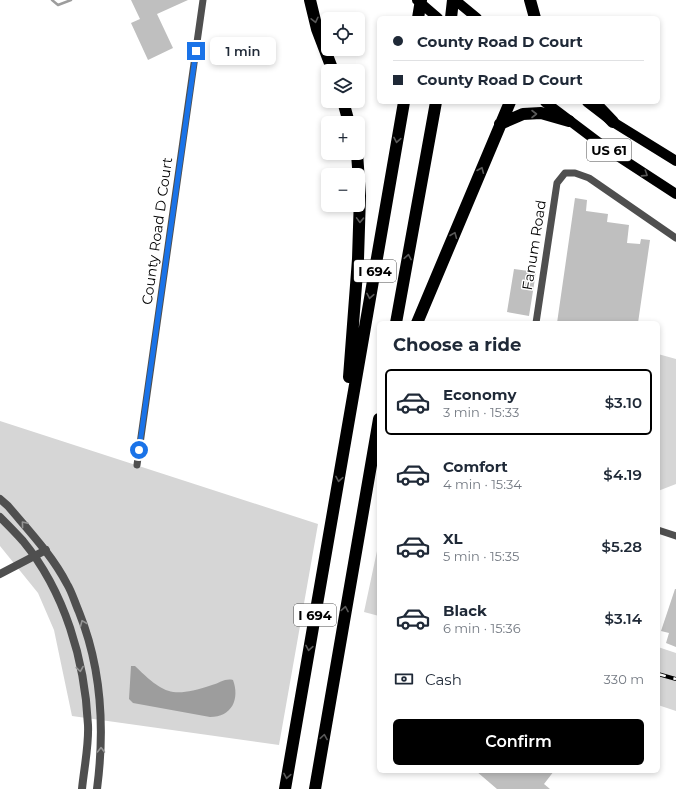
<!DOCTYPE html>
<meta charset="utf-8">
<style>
body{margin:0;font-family:Montserrat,sans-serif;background:#f2f2f3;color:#1f2937;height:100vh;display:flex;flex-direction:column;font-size:15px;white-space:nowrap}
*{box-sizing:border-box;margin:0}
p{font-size:13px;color:#747a83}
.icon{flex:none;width:22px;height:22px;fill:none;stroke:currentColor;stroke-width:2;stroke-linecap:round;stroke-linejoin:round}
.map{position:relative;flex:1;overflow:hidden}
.panel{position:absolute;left:377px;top:321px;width:283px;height:452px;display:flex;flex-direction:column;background:#fff;border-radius:6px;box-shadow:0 2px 6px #0003}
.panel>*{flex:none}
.guide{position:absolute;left:377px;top:16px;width:283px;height:88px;border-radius:6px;box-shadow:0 2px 6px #0003;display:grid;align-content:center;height:88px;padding:0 16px;background:#fff}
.tools{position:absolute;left:321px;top:12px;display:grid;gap:8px}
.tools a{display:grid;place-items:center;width:44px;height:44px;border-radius:6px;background:#fff;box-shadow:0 2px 6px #0003;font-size:20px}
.end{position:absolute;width:18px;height:18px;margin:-9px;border:5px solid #1a73e8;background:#fff;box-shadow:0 0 0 2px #fff}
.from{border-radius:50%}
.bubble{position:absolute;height:28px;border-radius:6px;background:#fff;box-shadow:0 2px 6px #0003;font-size:13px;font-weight:600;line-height:28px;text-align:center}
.guide b{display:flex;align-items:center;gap:14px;height:38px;font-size:15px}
.guide b+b{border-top:1px solid #e0e1e3}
.guide i{width:10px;height:10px;background:#1f2937}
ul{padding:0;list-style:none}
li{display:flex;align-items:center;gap:12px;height:66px;margin:0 8px 6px;padding:0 8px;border:2px solid transparent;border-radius:6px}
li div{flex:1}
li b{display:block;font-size:15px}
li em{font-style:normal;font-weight:600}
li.active{border-color:#000}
li>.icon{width:36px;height:36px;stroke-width:1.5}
h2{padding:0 16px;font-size:18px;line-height:48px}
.pay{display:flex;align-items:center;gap:10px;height:44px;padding:0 16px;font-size:15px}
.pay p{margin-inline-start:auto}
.cta{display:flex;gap:8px;margin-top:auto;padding:8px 16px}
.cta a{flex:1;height:46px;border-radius:6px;background:#000;color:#fff;font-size:16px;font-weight:600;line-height:46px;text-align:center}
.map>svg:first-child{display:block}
</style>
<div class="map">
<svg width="676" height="789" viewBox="0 0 676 789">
<rect width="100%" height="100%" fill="#fff"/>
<path fill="#d6d6d6" d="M658,354L676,359V484L658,491Z
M0,421L318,524L279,745L72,716L54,630L38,593L0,546Z
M377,551L379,552V616L364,612Z
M658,647L676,653V711L658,705Z"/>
<path fill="#9d9d9d" d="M131,666H135C165,695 172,698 212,685C220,683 225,678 233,680C240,699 232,717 210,717L133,703L129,699Z"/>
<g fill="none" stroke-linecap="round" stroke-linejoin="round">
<path stroke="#9d9d9d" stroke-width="2.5" d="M52,0L58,5L71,0"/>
</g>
<path fill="#bfbfbf" d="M131,0H188L157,14L173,48L148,60L131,23L140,19Z
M575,198L587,200L586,211L608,214L607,222L629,225L627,243L640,244L641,239L650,240L638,323H557Z
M514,269L536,272L529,316L507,312Z
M675,589H676V647L666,643L669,633L661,631Z
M476,771H554L544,784L550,789H497Z"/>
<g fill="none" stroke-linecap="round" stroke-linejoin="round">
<path stroke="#4f4f4f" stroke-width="7" d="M536,323L557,183L565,173H575L589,178L676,238
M137,465L203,0
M658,530L676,536"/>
<path stroke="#4f4f4f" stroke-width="8" d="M0,499L8,506C29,531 52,555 67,584C72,592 75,603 79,612C102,669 105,728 97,789
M0,517C8,525 16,533 23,541C65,592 85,661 88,725C89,746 84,768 82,789
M0,574L46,550"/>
<path stroke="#000" stroke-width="10" d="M417,0L438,18
M455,0L477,18
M545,102L610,151L676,194
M587,102L613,122L676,161"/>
<path stroke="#000" stroke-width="12" d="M310,0L317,29L333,71
M530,0L535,18
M418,18L421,0
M451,18L453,0
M343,101L349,123
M594,102L613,122
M500,124L523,114L541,113L569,121
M396,323L436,102
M417,323L510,102
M349,377L358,259L360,196L357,153
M285,789L404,102
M315,789L379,419"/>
<defs>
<path id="rail" d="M658,674L676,679"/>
</defs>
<use href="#rail" stroke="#000" stroke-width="4"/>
<use href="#rail" stroke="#fff" stroke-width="2.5" stroke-dasharray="8" stroke-linecap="butt"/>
</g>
<defs><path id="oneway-chevron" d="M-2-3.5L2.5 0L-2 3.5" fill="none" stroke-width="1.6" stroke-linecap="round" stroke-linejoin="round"/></defs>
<g stroke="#595959">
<use href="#oneway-chevron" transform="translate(315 20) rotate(77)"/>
<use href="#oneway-chevron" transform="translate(534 114)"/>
<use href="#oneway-chevron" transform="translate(397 140) rotate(100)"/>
<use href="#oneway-chevron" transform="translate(481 170) rotate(-67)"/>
<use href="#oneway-chevron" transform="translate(645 174) rotate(33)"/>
<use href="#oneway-chevron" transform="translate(360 220) rotate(92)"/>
<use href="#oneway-chevron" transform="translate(454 235) rotate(-68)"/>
<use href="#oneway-chevron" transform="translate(408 257) rotate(-80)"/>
<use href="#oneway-chevron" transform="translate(370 296) rotate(100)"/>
<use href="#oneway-chevron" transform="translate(339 479) rotate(100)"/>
<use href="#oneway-chevron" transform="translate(345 609) rotate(-80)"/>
<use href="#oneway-chevron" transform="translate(309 648) rotate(100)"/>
<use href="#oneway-chevron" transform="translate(324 737) rotate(-81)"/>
<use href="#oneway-chevron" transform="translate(287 776) rotate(100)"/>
</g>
<g stroke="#959595">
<use href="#oneway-chevron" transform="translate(24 524) rotate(-130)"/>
<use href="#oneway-chevron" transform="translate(83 623) rotate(-112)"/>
<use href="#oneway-chevron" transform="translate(80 669) rotate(81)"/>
<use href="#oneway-chevron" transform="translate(101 750) rotate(-89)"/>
</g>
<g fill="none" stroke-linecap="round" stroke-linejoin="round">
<path stroke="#1a73e8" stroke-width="5" d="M139,450L196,51"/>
</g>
<g text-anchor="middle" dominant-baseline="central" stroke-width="3" stroke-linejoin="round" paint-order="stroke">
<g fill="#fff" stroke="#4c4c4c" stroke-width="1">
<rect x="587" y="139" width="44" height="22" rx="3"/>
<rect x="354" y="260" width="42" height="22" rx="3"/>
<rect x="294" y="604" width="42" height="22" rx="3"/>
</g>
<g font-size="13" font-weight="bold" fill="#000">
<text x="609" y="150">US 61</text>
<text x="375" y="271">I 694</text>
<text x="315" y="615">I 694</text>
</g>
<g font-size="14" fill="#000" stroke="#fff">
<text transform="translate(157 231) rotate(-82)">County Road D Court</text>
<text transform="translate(534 245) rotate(-81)">Fanum Road</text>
</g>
</g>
</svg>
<div class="tools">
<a><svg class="icon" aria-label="locate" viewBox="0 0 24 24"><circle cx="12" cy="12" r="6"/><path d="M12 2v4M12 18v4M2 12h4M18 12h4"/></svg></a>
<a><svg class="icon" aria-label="layers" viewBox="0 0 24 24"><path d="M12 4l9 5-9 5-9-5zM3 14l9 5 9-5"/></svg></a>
<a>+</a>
<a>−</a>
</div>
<i class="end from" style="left:139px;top:450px"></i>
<i class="end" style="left:196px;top:51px"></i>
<div class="bubble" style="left:210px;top:37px;width:66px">1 min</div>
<div class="guide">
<b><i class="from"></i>County Road D Court</b>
<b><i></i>County Road D Court</b>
</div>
<section class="panel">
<h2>Choose a ride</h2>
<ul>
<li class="active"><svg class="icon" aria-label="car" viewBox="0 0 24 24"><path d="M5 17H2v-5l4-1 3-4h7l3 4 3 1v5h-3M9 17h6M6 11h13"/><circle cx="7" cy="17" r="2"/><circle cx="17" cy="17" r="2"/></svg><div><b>Economy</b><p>3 min · 15:33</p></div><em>$3.10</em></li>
<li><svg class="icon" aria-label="car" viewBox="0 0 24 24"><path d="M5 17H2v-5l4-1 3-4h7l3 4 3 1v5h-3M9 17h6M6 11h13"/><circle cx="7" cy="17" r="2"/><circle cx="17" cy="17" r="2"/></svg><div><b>Comfort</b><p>4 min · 15:34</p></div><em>$4.19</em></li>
<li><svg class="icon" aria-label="car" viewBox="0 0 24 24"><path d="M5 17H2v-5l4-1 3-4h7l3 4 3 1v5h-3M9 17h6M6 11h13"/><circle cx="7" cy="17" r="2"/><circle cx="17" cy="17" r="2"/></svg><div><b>XL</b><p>5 min · 15:35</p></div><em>$5.28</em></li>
<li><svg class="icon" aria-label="car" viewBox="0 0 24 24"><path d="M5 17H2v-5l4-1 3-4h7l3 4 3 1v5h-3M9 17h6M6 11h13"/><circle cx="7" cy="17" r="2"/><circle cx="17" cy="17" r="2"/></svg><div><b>Black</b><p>6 min · 15:36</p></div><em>$3.14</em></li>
</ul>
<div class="pay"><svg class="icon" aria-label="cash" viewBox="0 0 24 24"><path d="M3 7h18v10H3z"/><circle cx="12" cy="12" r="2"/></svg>Cash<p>330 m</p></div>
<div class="cta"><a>Confirm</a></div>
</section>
</div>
